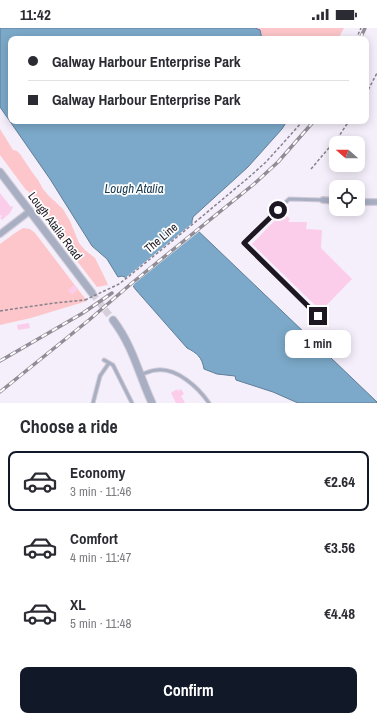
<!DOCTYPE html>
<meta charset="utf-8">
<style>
body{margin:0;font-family:"Archivo Narrow",sans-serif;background:#f7f7f7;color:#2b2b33;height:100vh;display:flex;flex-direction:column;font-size:15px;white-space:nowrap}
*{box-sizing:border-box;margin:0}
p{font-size:13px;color:#7c7c81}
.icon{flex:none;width:22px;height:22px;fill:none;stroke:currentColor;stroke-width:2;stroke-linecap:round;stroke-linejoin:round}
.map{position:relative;height:375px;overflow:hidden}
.side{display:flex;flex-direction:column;background:#fff;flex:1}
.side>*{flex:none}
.hud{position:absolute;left:8px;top:8px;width:361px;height:88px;border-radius:8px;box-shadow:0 2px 10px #0003;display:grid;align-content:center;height:88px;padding:0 20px;background:#fff}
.needle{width:26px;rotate:290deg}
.fabs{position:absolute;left:329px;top:108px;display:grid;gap:8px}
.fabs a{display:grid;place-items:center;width:36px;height:36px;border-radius:8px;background:#fff;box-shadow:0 2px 10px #0003;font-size:20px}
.end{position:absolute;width:18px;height:18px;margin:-9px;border:5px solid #1c1721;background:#fff;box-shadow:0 0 0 2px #fff}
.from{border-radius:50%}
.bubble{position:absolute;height:28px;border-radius:8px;background:#fff;box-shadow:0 2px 10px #0003;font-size:13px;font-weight:700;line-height:28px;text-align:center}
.hud b{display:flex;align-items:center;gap:14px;height:38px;font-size:15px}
.hud b+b{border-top:1px solid #e1e1e2}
.hud i{width:10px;height:10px;background:#2b2b33}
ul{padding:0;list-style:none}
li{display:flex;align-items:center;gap:12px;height:60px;margin:0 8px 6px;padding:0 12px;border:2px solid transparent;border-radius:8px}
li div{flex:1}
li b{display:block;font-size:15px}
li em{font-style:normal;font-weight:700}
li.selected{border-color:#111827}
li>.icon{width:36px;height:36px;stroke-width:1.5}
h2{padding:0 20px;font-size:18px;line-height:48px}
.primary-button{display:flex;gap:8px;margin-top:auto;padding:8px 20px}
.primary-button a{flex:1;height:46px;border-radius:8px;background:#111827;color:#fff;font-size:16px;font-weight:700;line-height:46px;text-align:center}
.status{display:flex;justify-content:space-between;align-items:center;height:28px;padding:0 20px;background:#fff;direction:ltr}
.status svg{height:11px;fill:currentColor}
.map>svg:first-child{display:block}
</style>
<div class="status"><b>11:42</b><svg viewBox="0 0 49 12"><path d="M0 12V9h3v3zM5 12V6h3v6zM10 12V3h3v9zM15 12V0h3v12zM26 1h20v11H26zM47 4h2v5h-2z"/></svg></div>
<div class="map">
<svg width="377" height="375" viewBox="0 0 377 375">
<rect width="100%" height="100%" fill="#f5effb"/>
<path fill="#fcc6ca" d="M255,0H344L338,11H262L260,2Z
M0,101L13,122L17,123L20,126L32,144L38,152L43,161L49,168L63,181L70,193L79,215L85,222L95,230L104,248L108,257L97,259L64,216L51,197L40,178L28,163L26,162L0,127Z
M23,200L30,201L35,205L87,273L31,290L0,297V216L15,205Z"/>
<path fill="#7ca9c9" stroke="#5f7d97" d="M0,0H255L260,2L262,11H11V93H287L282,101L248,139L193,189L192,193V197L377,374V375H298L273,364L236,352L235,348L217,346L204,341C202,329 197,325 187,320L136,262L127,250L122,248L118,249L107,231L92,218L50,151L0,79Z"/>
<path fill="#f5effb" d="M194,194V196L201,202L134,256L132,260L125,251H124Z"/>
<path fill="#fccceb" d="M0,165L11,179L13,178V179L10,185L2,192L0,190L2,188L1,187L0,188Z
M283,184L290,191L288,194H307L306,201L322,202L321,220L352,251L321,283L252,216Z
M74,257L78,261L72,267L68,262Z
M29,295L30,300L18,302L17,297Z
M177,361L178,363L181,361L184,366L181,368L185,375H176L171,365Z"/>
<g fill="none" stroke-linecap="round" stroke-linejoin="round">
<path stroke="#d4cfda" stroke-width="7" stroke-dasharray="7 3.5" stroke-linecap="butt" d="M92,265L113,292"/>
<defs>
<path id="service" d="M318,288L244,215L289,171L323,172
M104,332L113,337L132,375
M142,346C146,345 152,342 157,342C177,340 198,359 209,375
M93,375L100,348L109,335"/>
<path id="minor" d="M323,172L336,173
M358,174H377
M0,206L30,183"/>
<path id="tertiary" d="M0,144L92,265
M113,292C133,318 139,347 152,375"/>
</defs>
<use href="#service" stroke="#d2ccd8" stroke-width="5"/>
<use href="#minor" stroke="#d2ccd8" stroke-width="8"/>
<use href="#tertiary" stroke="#d2ccd8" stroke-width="9"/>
<path stroke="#86818c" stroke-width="1.5" stroke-dasharray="3 2" stroke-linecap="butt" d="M356,11L361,0
M366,66L377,45
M311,141L339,108L349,93
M199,191L248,150L266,134L303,93
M0,283L54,275L85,272"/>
<use href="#service" stroke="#a9afc3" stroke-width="3"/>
<use href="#minor" stroke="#a9afc3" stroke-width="5.5"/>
<use href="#tertiary" stroke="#a9afc3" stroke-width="7"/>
<defs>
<path id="rail" d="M360,11L365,0
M0,333L83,285L112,265
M0,364L89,292L132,255L254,156L278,134L314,93"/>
</defs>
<use href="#rail" stroke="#928c97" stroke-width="3.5"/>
<use href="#rail" stroke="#fff" stroke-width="2" stroke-dasharray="6" stroke-linecap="butt"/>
<path stroke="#86818c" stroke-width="1.5" stroke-dasharray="3 2" stroke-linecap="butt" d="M85,272L119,256L128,249L199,191"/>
</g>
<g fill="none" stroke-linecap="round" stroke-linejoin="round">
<path stroke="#1c1721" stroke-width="5" d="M278,182L244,215L318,288"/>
</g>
<g text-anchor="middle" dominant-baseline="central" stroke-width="3.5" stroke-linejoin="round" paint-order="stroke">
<g font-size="12" fill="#1c1721" stroke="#fff">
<text transform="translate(55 198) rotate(53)">Lough Atalia Road</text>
<text transform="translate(161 210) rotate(-40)">The Line</text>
</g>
<g font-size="13" font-style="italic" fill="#143950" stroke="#fff">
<text x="134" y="160">Lough Atalia</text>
</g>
</g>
</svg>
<div class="fabs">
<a><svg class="needle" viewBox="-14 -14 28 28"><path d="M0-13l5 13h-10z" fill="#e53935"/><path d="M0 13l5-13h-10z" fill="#7c7c81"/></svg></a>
<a><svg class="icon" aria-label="locate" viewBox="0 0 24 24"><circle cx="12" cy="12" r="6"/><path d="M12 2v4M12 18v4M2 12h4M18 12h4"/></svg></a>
</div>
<i class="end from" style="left:278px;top:182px"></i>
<i class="end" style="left:318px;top:288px"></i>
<div class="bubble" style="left:285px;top:302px;width:66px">1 min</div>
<div class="hud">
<b><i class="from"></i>Galway Harbour Enterprise Park</b>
<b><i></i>Galway Harbour Enterprise Park</b>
</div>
</div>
<section class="side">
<h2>Choose a ride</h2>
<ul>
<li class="selected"><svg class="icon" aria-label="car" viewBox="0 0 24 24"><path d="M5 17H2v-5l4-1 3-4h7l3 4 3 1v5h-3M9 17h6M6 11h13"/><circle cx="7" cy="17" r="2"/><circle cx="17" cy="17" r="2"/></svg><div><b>Economy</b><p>3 min · 11:46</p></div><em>€2.64</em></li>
<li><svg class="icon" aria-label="car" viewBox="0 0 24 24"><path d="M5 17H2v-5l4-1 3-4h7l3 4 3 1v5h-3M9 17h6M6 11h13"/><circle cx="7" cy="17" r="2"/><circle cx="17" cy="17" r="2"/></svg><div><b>Comfort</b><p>4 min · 11:47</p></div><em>€3.56</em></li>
<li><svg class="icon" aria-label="car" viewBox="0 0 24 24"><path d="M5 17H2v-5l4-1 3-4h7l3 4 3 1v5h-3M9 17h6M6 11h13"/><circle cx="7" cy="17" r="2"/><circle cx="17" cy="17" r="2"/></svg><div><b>XL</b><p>5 min · 11:48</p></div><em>€4.48</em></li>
</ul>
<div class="primary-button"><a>Confirm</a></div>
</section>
